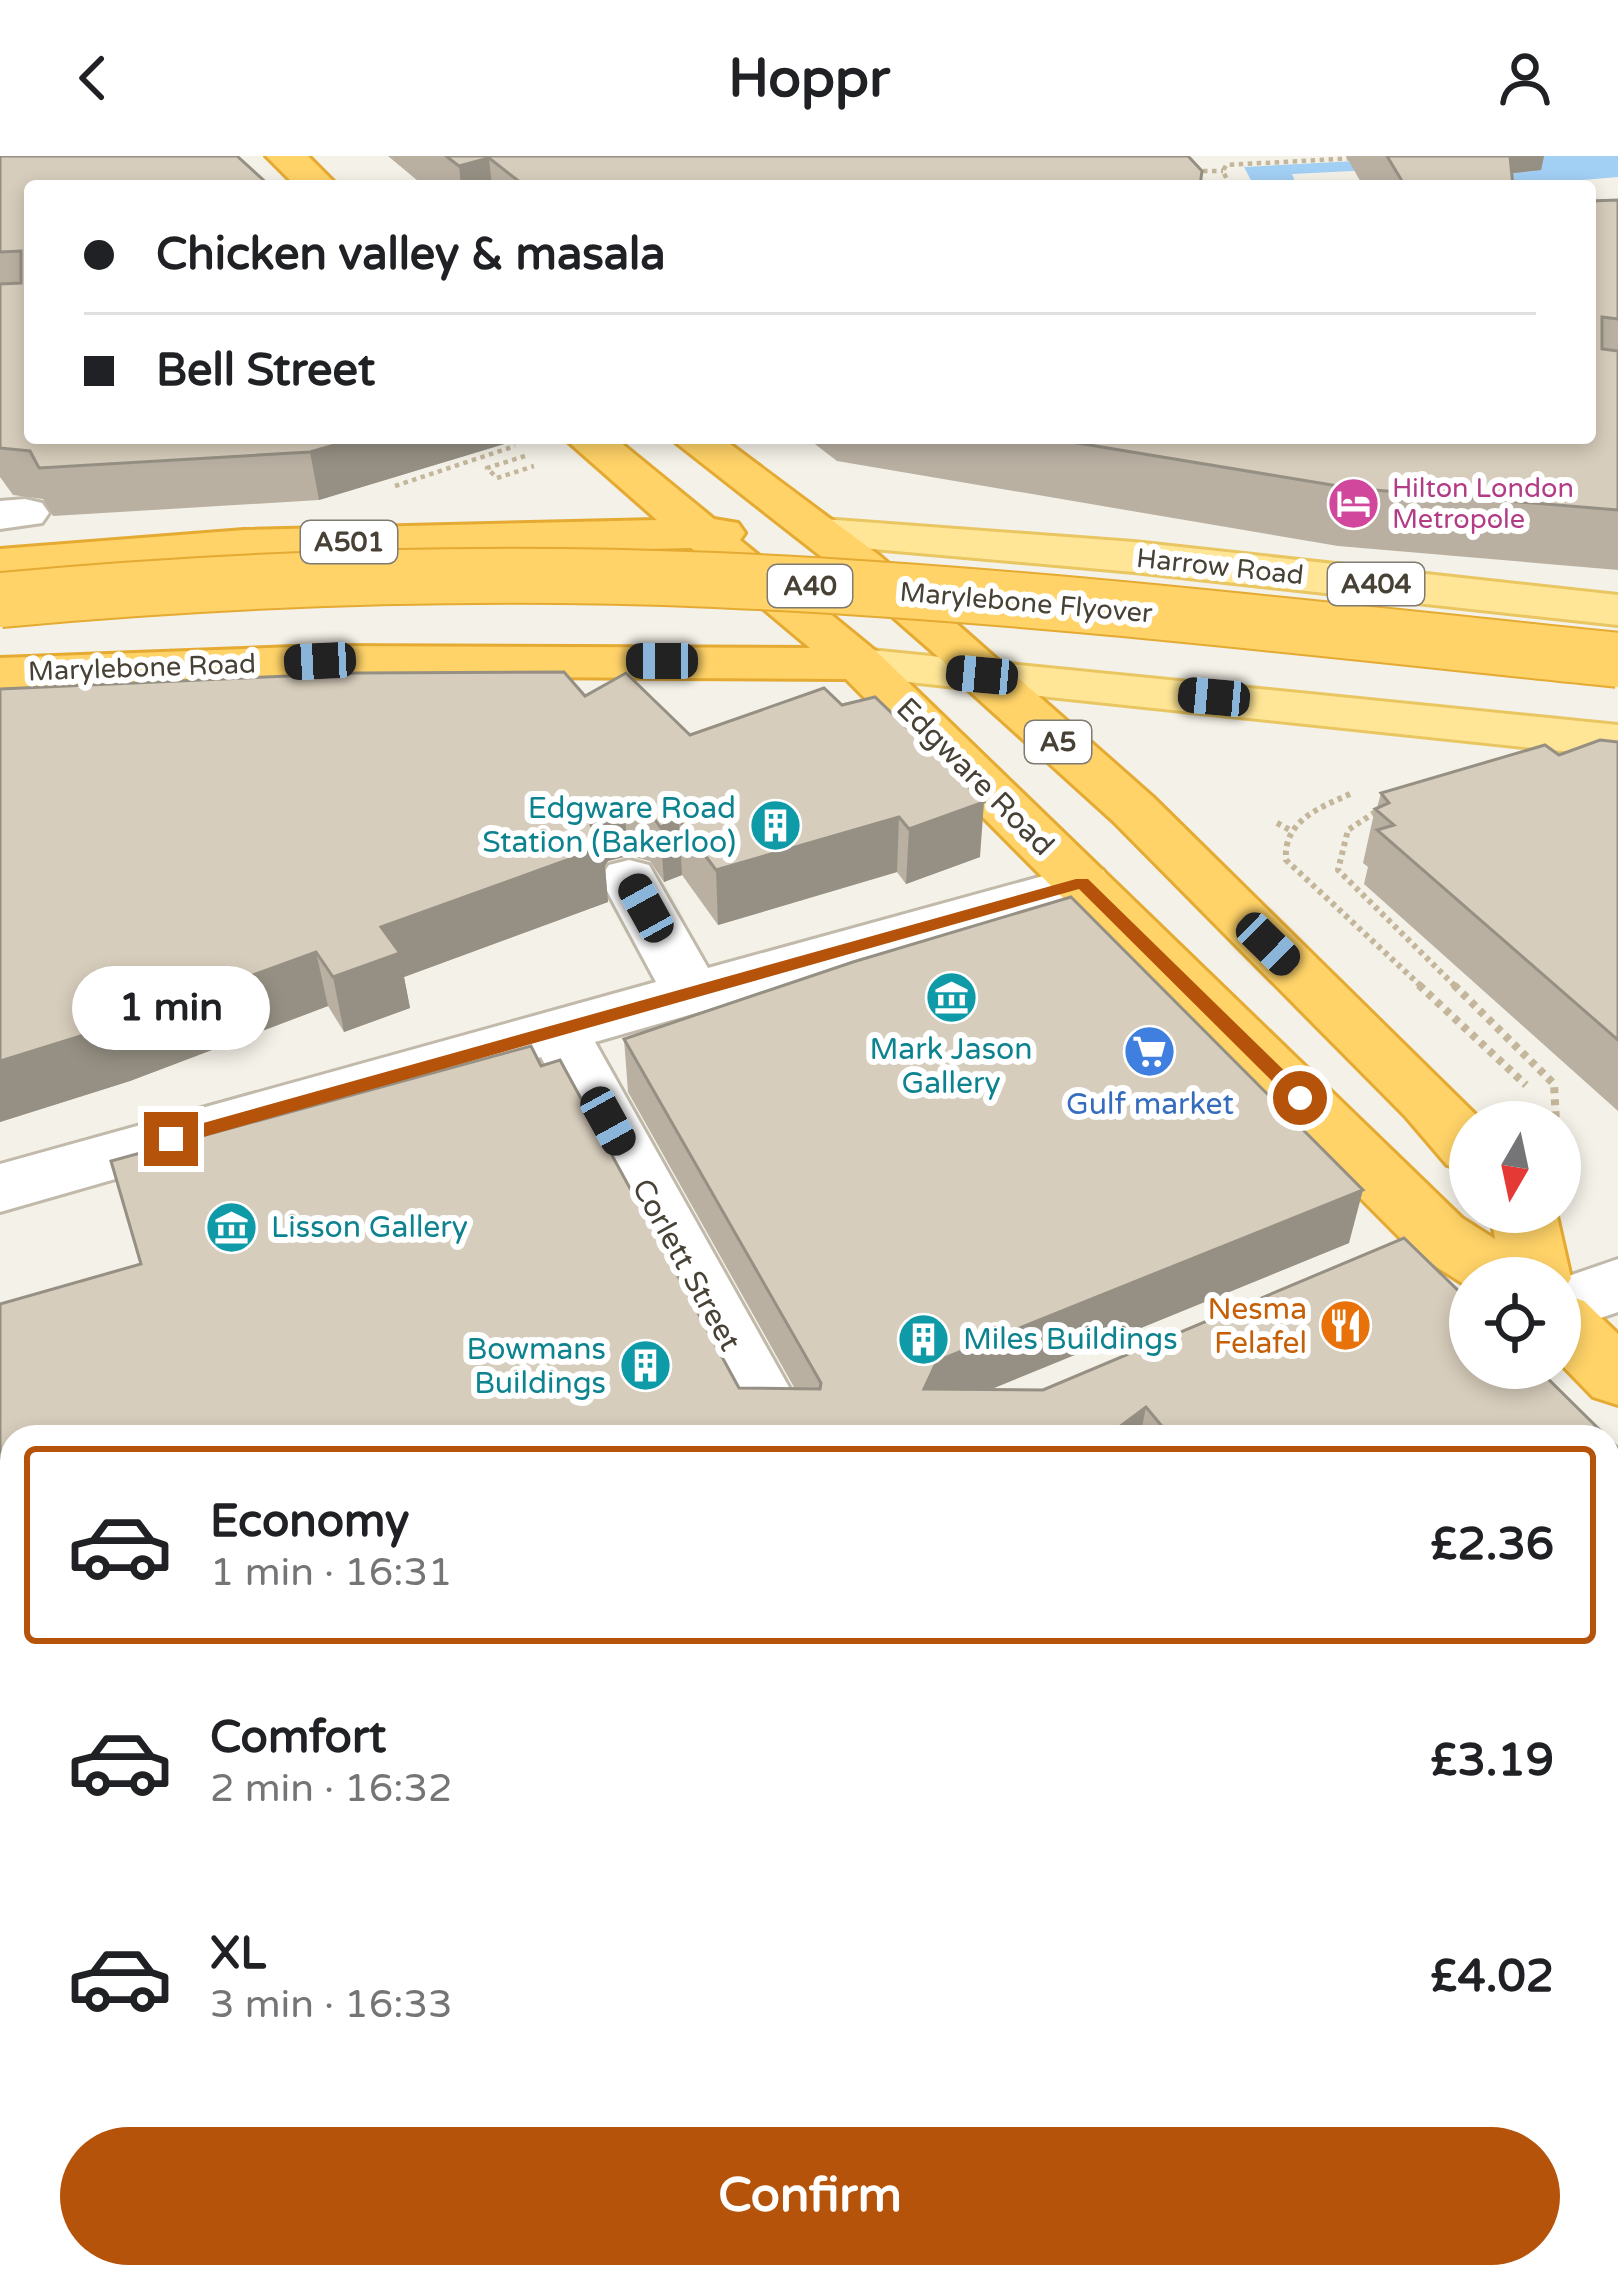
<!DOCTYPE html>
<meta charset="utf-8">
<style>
body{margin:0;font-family:"Varela Round",sans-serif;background:#f6f6f6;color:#202124;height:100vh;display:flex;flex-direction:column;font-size:45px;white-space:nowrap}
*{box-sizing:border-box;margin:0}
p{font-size:39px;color:#757577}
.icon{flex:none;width:66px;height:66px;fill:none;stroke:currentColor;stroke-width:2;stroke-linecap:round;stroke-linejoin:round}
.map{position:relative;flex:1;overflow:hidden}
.sheet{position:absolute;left:0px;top:1269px;width:1620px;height:864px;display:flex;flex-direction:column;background:#fff;border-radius:36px 36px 0 0;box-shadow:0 6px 18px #0003}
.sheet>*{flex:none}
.guide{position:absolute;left:24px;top:24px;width:1572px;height:264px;border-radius:12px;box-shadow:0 6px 18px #0003;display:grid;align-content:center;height:264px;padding:0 60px;background:#fff}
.needle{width:78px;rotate:189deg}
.buttons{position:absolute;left:1449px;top:945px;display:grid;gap:24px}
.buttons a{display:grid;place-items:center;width:132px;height:132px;border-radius:50%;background:#fff;box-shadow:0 6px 18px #0003;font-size:60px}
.end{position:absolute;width:54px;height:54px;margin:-27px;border:15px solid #b45309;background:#fff;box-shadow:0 0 0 6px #fff}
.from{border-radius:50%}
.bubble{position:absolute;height:84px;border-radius:42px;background:#fff;box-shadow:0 6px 18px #0003;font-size:39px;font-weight:700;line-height:84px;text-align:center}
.car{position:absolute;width:36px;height:72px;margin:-36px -18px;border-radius:15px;box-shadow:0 0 9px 3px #0007;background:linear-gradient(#222 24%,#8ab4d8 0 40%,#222 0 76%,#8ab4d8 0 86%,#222 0)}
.guide b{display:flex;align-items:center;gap:42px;height:114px;font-size:45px}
.guide b+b{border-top:3px solid #e0e0e0}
.guide i{width:30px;height:30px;background:#202124}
ul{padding:21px 0 0;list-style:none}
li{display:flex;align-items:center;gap:36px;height:198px;margin:0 24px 18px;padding:0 36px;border:6px solid transparent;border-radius:12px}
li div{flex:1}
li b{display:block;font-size:45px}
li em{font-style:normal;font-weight:700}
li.active{border-color:#b45309}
li>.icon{width:108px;height:108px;stroke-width:1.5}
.button{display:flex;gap:24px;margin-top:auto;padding:24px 60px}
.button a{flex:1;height:138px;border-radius:72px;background:#b45309;color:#fff;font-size:48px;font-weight:700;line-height:138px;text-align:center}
header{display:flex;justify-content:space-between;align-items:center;height:156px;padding:0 60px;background:#fff;font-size:54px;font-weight:700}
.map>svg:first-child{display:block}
</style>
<header><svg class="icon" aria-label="back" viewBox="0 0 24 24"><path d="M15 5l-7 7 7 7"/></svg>Hoppr<svg class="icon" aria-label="person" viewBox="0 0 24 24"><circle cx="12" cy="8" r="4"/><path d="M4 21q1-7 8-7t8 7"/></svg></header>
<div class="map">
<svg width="1618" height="2133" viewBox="0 0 1618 2133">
<rect width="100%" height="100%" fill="#f4f1e8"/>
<path fill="#e9e3d5" d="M159,2121H1283L1267,2133H161Z"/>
<path fill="#a2cff4" d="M1451,0H1618V21L1513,30L1393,13L1292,18L1297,30H1254L1244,11Z"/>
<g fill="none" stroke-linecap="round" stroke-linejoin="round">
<defs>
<path id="minor" d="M25,343L42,347L49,357L42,367L0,373V345Z
M629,704L649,709L708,812L1083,709L1103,714L1112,727L1103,740L595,886L817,1281H745L541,901L0,1056V1008L656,826L600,722L609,709Z
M1618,1103V1156L1560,1176V1123Z
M0,1606L12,1611V1758L0,1753Z
M1618,1873V1965L1608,1969V1877Z
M32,2121H126L128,2133H34Z
M490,2121H598L593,2133H485Z
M1295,2121H1399L1394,2133H1290Z"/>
<path id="major" d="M822,363L1134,386L1618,439V469L1134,416L805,387L798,377L805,367Z
M860,493L1618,569V601L842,519L834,508L842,497Z"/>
<path id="highway" d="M266,0H308L338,30H296Z
M564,282H615L714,363L738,367L745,377L740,384L878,497L1462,1062L1495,1083L1490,1056H1556L1571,1122L1562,1138L1584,1145L1618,1178V1249L1593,1241L1560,1207V1122H1470V1132L1416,1098L846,523L320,520L0,534V502L320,490L810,492L691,392L244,402L0,423V393L244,374L657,364Z
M670,282H722L880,400L1153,641L1483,966H1470V1016L1447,1009L1406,961L1113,665L964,530L943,505L846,420Z"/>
</defs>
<use href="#minor" stroke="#c1baaa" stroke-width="6"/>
<use href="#major" stroke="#e9c661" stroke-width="6"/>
<use href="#highway" stroke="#e4aa32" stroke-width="6"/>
<path stroke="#c3b69a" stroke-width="4.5" stroke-dasharray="4.5 4.5" stroke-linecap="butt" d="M1194,15H1223
M1230,30L1223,15L1226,9L1357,2
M525,300L487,312L497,322L534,310
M395,330L515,290"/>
<path stroke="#c3b69a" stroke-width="6" stroke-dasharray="4.5 4.5" stroke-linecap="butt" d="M1350,638C1319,652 1283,665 1286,704L1423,832
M1383,651L1348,674L1338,714L1457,832
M1277,667L1290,674"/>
<path stroke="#c3b69a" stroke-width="8" stroke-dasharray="6 6" stroke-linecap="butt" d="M1419,829L1526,929
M1454,829L1554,928L1556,966"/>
<path stroke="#c3b69a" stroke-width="9" stroke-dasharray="8 8" stroke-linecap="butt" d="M0,1897L12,1892"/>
<use href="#minor" fill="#fff" fill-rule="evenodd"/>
<use href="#major" fill="#ffe696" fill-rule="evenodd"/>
<use href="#highway" fill="#ffd368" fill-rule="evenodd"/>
<defs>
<path id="highway-bridge" d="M0,444C238,422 476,414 715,424C1017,437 1317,473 1618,504"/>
</defs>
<use href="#highway-bridge" stroke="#e4aa32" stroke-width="58" stroke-linecap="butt"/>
<use href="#highway-bridge" stroke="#ffd368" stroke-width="54"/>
</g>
<path fill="#b9b0a2" d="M0,0L30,30L511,286L319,344L53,360L43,343L13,339L0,321Z
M388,0H1188L1200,30H424Z
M1346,0H1544L1541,14L1512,17L1513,30H1363Z
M1618,44V414L1338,390L837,305L807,282H1590V45Z
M824,532L980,701L906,728L897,716L718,769L682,719L664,726L650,705L628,700L608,705L605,710L608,746L404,821L410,852L344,876L328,850L130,925L0,966V533L585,540L690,579Z
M1618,586V955L1364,728L1368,711L1363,707L1375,653L1377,652L1381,637Z
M624,883L1349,1087L991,1233L1607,1281H12L141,1108L541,910L739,1232L795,1233L628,936Z"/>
<path fill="#969084" d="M1499,0H1544L1541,14L1495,19Z
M489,2L492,30H461L459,10Z
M359,282H511V286L319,344L310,296Z
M624,645L628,700L608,705L605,710L608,746L404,821L410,852L344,876L333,821L381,771L591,669L603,650Z
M984,646L980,701L906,728L909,673Z
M899,661L897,716L718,769L716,714Z
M679,664L682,719L664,726L660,671Z
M316,796L328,850L130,925L0,966V905Z
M1363,1034L1349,1087L933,1257L924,1233L937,1205Z
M1146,1251L1140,1281H1106Z
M1618,1802V1827L1608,1834V1809Z
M328,2121H336L339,2133H331Z
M1165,2121H1203L1186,2133H1148Z"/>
<path fill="#d7cdbc" stroke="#969084" stroke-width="3" d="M0,0H237L270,30H30V282H359L310,296L39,312L30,295L0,292V128L21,127V95L0,96Z
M446,0H1188L1202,15L1200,30H525L489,2L459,10Z
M1387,0H1510L1513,30H1405Z
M1618,44V163L1602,161V193L1618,195V354L1350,332L1047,282H1590V45Z
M564,516L585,540L626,517L690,579L824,532L842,549L875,541L984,646L909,673L899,661L716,714L679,664L660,671L646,650L624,645L603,650L591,669L603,691L381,771L400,797L333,821L316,796L113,870L0,905V533L357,517Z
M1600,584L1618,586V884L1377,674L1394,669L1375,653L1389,647L1381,637L1545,589L1559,599Z
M1071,741L1363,1034L937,1205L924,1233L1043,1234L1404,1082L1470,1146V1212H1537L1607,1281H1171L1146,1251L1106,1281H12V1417L8,1385L0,1345V1148L141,1108L111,1005L531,890L541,910L560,904L739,1232L820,1233L821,1227L624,883L853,806Z
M1608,1282L1618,1292V1802L1608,1809Z
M171,2121H328L331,2133H174Z
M823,2121H1165L1148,2133H1127L1124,2129L1119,2133H805Z"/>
<path fill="#b45309" d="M1076,723H1088L1307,937V947H1294L1079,733L171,990L162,983L171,976Z"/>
<defs>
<symbol id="hotel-disc" viewBox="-11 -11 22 22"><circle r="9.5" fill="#d1479c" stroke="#fff"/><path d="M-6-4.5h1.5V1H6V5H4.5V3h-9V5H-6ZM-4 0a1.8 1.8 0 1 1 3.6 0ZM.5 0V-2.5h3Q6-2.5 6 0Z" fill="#fff"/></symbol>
<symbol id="building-disc" viewBox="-11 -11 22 22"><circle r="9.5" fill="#0f9aa8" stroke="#fff"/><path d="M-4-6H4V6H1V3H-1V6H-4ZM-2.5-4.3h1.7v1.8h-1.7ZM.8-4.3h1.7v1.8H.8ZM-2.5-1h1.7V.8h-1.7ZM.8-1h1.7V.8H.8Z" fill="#fff"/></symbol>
<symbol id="museum-disc" viewBox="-11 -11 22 22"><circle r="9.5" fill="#0f9aa8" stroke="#fff"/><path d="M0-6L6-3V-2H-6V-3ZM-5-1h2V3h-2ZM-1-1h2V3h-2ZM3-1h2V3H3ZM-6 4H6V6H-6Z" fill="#fff"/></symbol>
<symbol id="supermarket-disc" viewBox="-11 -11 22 22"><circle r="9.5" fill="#3f7fe0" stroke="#fff"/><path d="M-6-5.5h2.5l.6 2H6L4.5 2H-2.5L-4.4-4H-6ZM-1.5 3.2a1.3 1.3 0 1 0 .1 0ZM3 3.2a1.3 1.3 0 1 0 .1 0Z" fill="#fff"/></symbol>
<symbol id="restaurant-disc" viewBox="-11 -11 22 22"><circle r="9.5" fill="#e8710a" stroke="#fff"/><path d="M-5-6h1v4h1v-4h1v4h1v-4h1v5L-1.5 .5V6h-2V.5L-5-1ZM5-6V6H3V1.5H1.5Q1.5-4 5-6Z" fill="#fff"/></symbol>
</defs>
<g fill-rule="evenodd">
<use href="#hotel-disc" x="1324" y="318" width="59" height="59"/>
<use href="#building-disc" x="746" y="640" width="59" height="59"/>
<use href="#museum-disc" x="922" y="812" width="59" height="59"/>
<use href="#supermarket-disc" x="1120" y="866" width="59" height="59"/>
<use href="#museum-disc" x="202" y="1042" width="59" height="59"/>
<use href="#restaurant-disc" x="1316" y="1140" width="59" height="59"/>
<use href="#building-disc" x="894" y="1154" width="59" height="59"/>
<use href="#building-disc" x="616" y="1180" width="59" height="59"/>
</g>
<g text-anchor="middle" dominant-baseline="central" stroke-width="12" stroke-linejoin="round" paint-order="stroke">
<g font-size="27" fill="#b23c85" stroke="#fff" text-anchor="start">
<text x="1392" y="332">Hilton London<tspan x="1392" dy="31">Metropole</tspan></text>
</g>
<g fill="#fff" stroke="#7f7b72" stroke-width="3">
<rect x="301" y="365" width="96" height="42" rx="9"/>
<rect x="1328" y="407" width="96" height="42" rx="9"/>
<rect x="768" y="409" width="84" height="42" rx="9"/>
<rect x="1025" y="565" width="66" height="42" rx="9"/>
</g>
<g font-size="27" font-weight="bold" fill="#484236">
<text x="349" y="386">A501</text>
<text x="1376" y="428">A404</text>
<text x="810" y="430">A40</text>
<text x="1058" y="586">A5</text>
</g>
<g font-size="27" fill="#484236" stroke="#fff">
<text transform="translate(1220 411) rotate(6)">Harrow Road</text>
<text transform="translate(1026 447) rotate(5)">Marylebone Flyover</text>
<text transform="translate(142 512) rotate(-2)">Marylebone Road</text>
</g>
<g font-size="30" fill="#484236" stroke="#fff">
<text transform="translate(975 621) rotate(45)">Edgware Road</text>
<text transform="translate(686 1109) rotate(61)">Corlett Street</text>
</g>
<g font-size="30" fill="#0d838f" stroke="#fff" text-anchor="end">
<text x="736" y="652">Edgware Road<tspan x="736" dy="34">Station (Bakerloo)</tspan></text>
<text x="951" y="893" text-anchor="middle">Mark Jason<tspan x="951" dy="34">Gallery</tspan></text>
<text x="271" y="1071" text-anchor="start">Lisson Gallery</text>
<text x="963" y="1183" text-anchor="start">Miles Buildings</text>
<text x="606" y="1193">Bowmans<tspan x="606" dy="34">Buildings</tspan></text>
</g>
<g font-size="30" fill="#366cbe" stroke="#fff">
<text x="1150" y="948">Gulf market</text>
</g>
<g font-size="30" fill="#c56008" stroke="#fff" text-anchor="end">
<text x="1307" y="1153">Nesma<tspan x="1307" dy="34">Felafel</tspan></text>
</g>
</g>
</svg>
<div class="buttons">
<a><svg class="needle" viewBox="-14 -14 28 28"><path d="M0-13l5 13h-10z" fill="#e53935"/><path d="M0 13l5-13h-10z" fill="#757577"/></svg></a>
<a><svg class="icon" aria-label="locate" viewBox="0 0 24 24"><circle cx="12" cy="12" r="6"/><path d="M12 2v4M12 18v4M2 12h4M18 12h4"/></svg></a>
</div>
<i class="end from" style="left:1300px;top:942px"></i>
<i class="end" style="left:171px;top:983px"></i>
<div class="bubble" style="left:72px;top:810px;width:198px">1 min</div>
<i class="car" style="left:320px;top:505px;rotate:267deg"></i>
<i class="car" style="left:662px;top:505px;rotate:270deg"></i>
<i class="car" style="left:982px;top:519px;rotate:275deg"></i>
<i class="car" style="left:1214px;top:541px;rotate:275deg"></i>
<i class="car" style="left:646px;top:752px;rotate:331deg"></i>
<i class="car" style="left:1268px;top:788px;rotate:134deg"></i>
<i class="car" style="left:608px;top:965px;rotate:151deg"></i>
<div class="guide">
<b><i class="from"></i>Chicken valley &amp; masala</b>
<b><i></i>Bell Street</b>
</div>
<section class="sheet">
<ul>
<li class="active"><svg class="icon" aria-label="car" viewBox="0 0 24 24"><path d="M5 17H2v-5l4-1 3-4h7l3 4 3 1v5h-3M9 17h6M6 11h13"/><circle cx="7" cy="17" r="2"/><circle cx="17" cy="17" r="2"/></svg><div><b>Economy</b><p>1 min · 16:31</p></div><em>£2.36</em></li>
<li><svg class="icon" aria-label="car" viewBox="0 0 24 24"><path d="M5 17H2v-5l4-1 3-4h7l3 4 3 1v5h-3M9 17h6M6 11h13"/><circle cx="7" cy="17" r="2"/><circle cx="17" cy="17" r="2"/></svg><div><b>Comfort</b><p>2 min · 16:32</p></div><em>£3.19</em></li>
<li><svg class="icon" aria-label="car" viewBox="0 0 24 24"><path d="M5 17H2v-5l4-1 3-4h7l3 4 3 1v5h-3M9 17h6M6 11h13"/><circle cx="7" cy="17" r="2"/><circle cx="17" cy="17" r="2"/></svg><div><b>XL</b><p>3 min · 16:33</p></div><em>£4.02</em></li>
</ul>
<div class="button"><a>Confirm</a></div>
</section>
</div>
